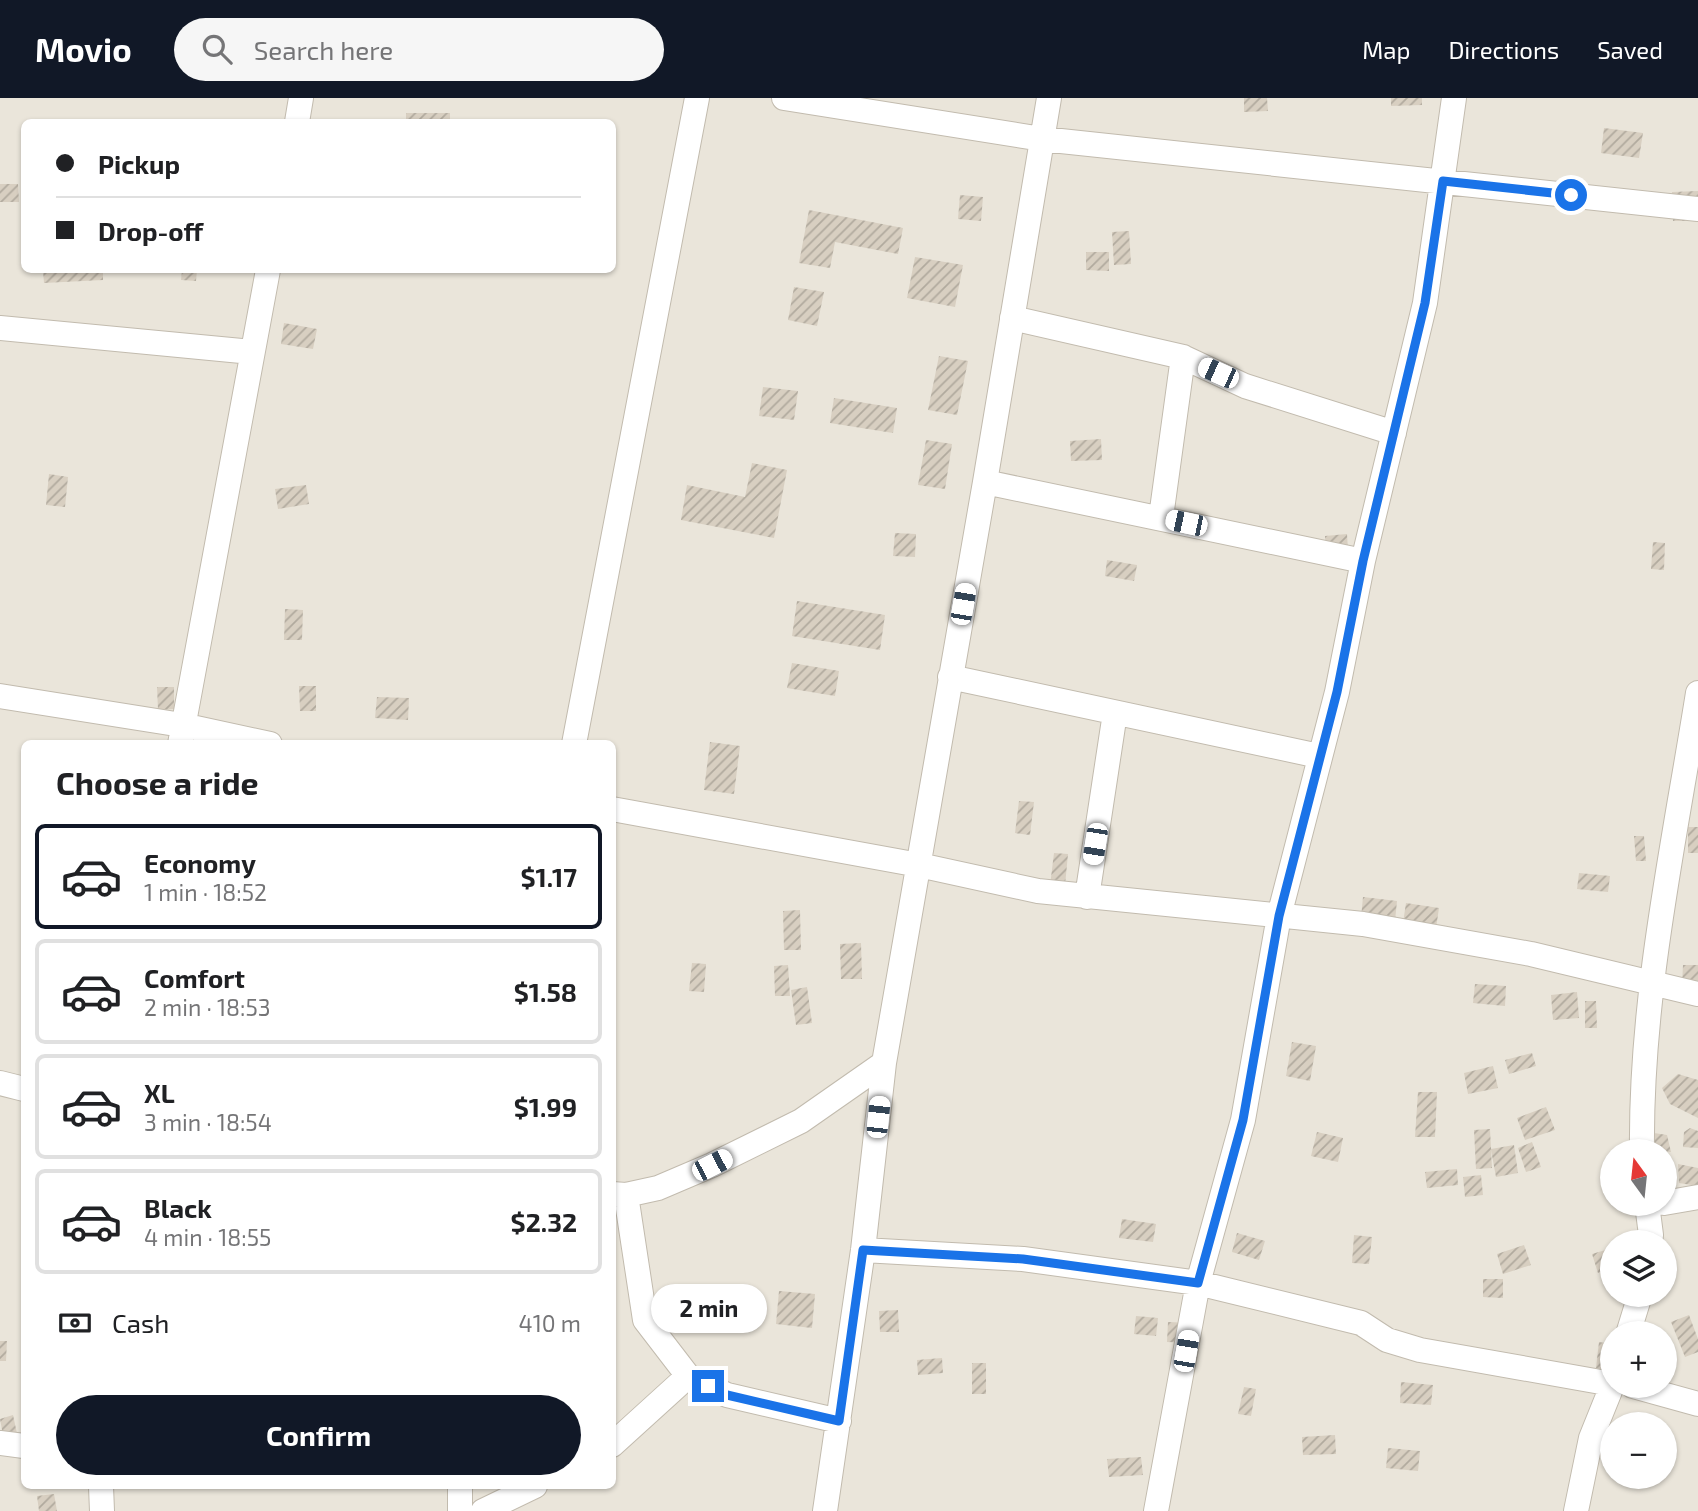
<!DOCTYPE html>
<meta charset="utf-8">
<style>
body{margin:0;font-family:"Exo 2",sans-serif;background:#f6f6f6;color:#202124;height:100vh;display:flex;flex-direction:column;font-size:26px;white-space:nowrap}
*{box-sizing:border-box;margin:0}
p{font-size:23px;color:#757577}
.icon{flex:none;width:38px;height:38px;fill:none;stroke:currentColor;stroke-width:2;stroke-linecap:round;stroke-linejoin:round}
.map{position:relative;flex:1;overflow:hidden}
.sheet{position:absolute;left:21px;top:642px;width:595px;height:749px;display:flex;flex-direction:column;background:#fff;border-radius:10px;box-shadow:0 2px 5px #0004}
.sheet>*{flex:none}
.guide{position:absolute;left:21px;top:21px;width:595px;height:154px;border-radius:10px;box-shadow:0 2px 5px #0004;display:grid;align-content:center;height:154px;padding:0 35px;background:#fff}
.needle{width:46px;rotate:345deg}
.fabs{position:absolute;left:1600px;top:1041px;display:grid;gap:14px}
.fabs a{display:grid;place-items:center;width:77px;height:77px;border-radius:50%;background:#fff;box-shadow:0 2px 5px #0004;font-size:35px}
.end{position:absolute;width:32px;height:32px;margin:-16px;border:9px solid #1a73e8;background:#fff;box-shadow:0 0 0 4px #fff}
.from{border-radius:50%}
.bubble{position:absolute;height:49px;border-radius:24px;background:#fff;box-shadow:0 2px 5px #0004;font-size:23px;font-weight:700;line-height:49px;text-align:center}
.car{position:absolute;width:21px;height:42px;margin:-21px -10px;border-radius:9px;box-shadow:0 0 5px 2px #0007;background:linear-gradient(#fff 24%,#345 0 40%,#fff 0 76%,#345 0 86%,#fff 0)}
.guide b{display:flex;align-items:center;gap:24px;height:66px;font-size:26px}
.guide b+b{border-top:2px solid #e0e0e0}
.guide i{width:18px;height:18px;background:#202124}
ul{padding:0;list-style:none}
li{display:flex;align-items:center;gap:21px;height:105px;margin:0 14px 10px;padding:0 21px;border:4px solid #e0e0e0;border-radius:10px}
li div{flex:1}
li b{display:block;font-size:26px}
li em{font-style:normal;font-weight:700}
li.active{border-color:#111827}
li>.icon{width:63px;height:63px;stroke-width:1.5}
h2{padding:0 35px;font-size:32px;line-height:84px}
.pay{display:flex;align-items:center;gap:18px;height:77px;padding:0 35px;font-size:26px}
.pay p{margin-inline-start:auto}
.action{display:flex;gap:14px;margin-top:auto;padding:14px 35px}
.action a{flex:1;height:80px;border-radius:42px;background:#111827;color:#fff;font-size:28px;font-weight:700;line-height:80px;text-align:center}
header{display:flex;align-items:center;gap:42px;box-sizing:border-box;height:98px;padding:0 35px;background:#111827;color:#fff}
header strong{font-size:33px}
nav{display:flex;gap:38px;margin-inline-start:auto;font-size:24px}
.search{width:490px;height:63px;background:#f6f6f6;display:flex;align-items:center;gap:18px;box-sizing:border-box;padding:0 24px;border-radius:38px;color:#757577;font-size:26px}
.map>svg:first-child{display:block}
</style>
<header>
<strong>Movio</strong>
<div class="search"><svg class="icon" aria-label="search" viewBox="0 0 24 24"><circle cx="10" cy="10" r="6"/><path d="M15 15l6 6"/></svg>Search here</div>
<nav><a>Map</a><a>Directions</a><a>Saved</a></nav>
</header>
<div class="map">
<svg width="1698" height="1413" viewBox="0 0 1698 1413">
<defs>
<pattern id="building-hatch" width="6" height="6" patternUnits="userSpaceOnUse" patternTransform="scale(1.75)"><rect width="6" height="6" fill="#d8cfc1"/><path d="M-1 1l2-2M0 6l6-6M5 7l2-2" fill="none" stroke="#b1aa9e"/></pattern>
</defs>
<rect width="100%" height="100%" fill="#f6f3ec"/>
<path fill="#eae5da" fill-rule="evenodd" d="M0,0H1698V1413H0ZM24,24H612V172H24ZM24,646H612V1388H24ZM1612,1054H1664V1106H1612ZM1612,1144H1664V1197H1612ZM1612,1236H1664V1288H1612ZM1612,1326H1664V1379H1612Z"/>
<path fill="url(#building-hatch)" d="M1244,0H1267L1268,13L1244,14Z
M1391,0H1422V7L1391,8Z
M406,15H450V24H406Z
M1604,30L1643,35L1639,60L1601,55Z
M0,86H18L19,104H0Z
M1698,93V123H1673L1672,94Z
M960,97L983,99L981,123L958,121Z
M809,112L903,130L898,156L835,144L830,170L799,165Z
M1129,133L1131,166L1114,167L1112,134Z
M1086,154H1109V173L1086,172Z
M915,159L963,167L955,209L907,200Z
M43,172H103V182L44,185Z
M182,172H197L196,183L181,182Z
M794,189L824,194L817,228L788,222Z
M284,225L317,231L313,251L281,246Z
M939,258L968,263L957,317L928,312Z
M763,289L798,293L794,322L759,318Z
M834,300L897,310L893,335L830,325Z
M1101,341L1102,362L1071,363L1070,343Z
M926,342L952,346L945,391L918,387Z
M752,365L787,372L774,440L681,422L687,387L745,399Z
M49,376L68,379L65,409L46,407Z
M306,387L309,406L278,411L275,391Z
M895,435L916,436L915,459L893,458Z
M1347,436L1348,452L1326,454L1325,438Z
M1653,444L1665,445L1664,472L1651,471Z
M1107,462L1137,467L1134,483L1105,478Z
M797,503L885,517L880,552L792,538Z
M285,511L303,512L302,542H284Z
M792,565L839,573L835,598L787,590Z
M299,588H316V613H300Z
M157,589H174V611L158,612Z
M377,599L409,600L408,622L375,620Z
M710,644L740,648L734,696L704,692Z
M1019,703L1034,704L1030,737L1015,735Z
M1688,729H1698V755H1688Z
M1634,738H1644L1646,763H1636Z
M1054,755L1068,756L1064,798L1049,796Z
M1579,775L1610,778L1608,794L1577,791Z
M1363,799L1397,803L1395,823L1361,820Z
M1406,805L1439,810L1436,830L1403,825Z
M800,812L801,852H784L783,813Z
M861,845L862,881H841L840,846Z
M692,865L706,866L704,894L689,893Z
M788,867L790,898H775L774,868Z
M1683,867H1698V888L1682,887Z
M1475,886L1506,888L1505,908L1473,905Z
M807,889L812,925L796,927L791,892Z
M1577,894L1579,920L1553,922L1551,897Z
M1585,903H1596L1597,930H1585Z
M1292,944L1316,948L1310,983L1286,978Z
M1532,955L1536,968L1509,976L1505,962Z
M1493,968L1498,990L1468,996L1464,975Z
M1678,976L1698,982V1020L1670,1006L1662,990Z
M1418,994H1437L1435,1039H1415Z
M1546,1009L1555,1032L1525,1042L1517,1020Z
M1690,1030L1698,1033V1050L1683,1049L1684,1034Z
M1490,1031L1491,1051L1514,1047L1518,1075L1496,1079L1491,1052L1492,1070L1476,1071L1474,1032Z
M1317,1034L1343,1040L1338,1064L1311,1058Z
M1654,1035L1667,1037L1671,1054L1653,1052L1655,1047Z
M1532,1044L1541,1069L1526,1074L1518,1050Z
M1678,1066L1698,1070V1088L1679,1085Z
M1457,1071L1458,1087L1427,1090L1425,1074Z
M1481,1077L1483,1097L1465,1099L1463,1079Z
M1122,1121L1156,1126L1153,1144L1119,1140Z
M1237,1135L1265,1143L1259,1162L1232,1154Z
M1354,1137L1372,1139L1369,1166L1352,1165Z
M1524,1147L1531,1167L1503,1176L1497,1156Z
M1612,1150V1170L1598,1175L1592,1156Z
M1483,1181H1503V1200L1483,1199Z
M779,1193L815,1196L812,1230L776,1226Z
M898,1212L899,1234H880L879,1213Z
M1689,1217L1698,1241V1254L1685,1259L1671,1224Z
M1136,1218L1158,1220L1156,1238L1134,1236Z
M1168,1224L1193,1225L1191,1245L1167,1244Z
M0,1243H7L6,1263H0Z
M1599,1244L1612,1246L1609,1272L1596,1270Z
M942,1260L943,1275L918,1277L917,1262Z
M972,1265H986V1296H972Z
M1401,1284L1433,1287L1431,1307L1400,1305Z
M1244,1289L1256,1291L1251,1318L1238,1316Z
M13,1317L18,1340L4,1343L0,1321Z
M1335,1337L1336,1356L1303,1357L1302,1339Z
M1388,1350L1420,1353L1418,1373L1386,1370Z
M1141,1359L1143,1377L1109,1379L1107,1361Z
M54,1396L57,1413H39L37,1398Z"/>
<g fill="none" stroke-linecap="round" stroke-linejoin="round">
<defs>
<path id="minor" d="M784,0L1042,41L1698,111
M297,24L301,0
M1012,220L1183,259L1245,288L1394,335
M0,230L252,254
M985,384L1363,463
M1161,419L1183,259
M950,579L1319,658
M0,598L182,627L270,646
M180,646L268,172
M574,646L697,0
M612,711L919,767L1038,793L1363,826L1531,856L1698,896
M1087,799L1115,615
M0,985L24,991
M1642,1054C1640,900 1674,746 1698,595
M612,1096L626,1097L658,1090L712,1067L801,1023L884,965
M626,1097L645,1222L688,1278L727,1297L839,1323
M1664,1105L1698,1099
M1647,1106L1651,1137L1650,1144
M863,1152L1023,1161L1198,1185L1361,1225L1387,1242L1420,1252L1612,1286
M1628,1236L1640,1197
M1633,1288L1698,1306
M0,1345L24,1348
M612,1347L688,1278
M101,1388L102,1413
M460,1413V1388
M483,1413L535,1388
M825,1413L863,1152L884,965L985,384L1049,0
M1156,1413L1198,1185L1243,1022L1279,818L1337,594L1363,463L1425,205L1454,0
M1576,1413L1591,1340L1612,1288"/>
</defs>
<use href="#minor" stroke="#c2bbae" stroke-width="26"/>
<use href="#minor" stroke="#fff" stroke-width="24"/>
</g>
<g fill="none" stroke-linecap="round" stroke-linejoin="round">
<path stroke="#1a73e8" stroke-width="9" d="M708,1288L727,1297L839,1323L863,1152L1023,1161L1198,1185L1243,1022L1279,818L1337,594L1363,463L1425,205L1443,83L1571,97"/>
</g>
</svg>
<div class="fabs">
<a><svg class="needle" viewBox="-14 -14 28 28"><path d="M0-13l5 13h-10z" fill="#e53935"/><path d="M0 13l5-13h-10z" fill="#757577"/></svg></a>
<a><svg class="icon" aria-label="layers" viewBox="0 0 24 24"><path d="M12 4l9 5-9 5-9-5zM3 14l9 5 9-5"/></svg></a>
<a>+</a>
<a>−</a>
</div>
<i class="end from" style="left:1571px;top:97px"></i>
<i class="end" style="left:708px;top:1288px"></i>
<div class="bubble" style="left:651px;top:1186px;width:116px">2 min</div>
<i class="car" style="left:1218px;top:275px;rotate:294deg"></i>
<i class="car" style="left:1186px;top:425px;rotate:282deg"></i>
<i class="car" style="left:963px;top:506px;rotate:10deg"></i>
<i class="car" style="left:1095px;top:746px;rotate:189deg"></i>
<i class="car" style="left:878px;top:1019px;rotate:6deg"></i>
<i class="car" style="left:712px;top:1067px;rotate:63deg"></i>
<i class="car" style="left:1186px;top:1253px;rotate:10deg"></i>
<div class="guide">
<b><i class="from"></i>Pickup</b>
<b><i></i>Drop-off</b>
</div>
<section class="sheet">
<h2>Choose a ride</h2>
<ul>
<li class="active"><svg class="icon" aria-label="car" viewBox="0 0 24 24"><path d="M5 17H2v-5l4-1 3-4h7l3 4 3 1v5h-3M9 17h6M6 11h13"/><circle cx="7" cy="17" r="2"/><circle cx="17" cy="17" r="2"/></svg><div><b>Economy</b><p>1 min · 18:52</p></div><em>$1.17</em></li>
<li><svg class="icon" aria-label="car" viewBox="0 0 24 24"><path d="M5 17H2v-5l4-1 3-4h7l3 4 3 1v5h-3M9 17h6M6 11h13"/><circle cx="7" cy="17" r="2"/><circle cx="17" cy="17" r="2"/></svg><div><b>Comfort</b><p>2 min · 18:53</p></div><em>$1.58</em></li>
<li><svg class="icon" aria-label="car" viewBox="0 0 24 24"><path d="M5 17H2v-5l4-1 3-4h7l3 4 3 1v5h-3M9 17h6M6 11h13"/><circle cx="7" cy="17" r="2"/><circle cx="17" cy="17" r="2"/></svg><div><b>XL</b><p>3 min · 18:54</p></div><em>$1.99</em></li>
<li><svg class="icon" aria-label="car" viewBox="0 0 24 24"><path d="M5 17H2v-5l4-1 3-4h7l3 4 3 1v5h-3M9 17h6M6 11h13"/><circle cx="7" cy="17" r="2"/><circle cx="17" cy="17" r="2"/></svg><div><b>Black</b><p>4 min · 18:55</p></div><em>$2.32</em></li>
</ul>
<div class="pay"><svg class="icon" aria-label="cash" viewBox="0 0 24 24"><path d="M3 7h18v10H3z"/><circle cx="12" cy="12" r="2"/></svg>Cash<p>410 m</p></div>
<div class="action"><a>Confirm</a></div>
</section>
</div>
